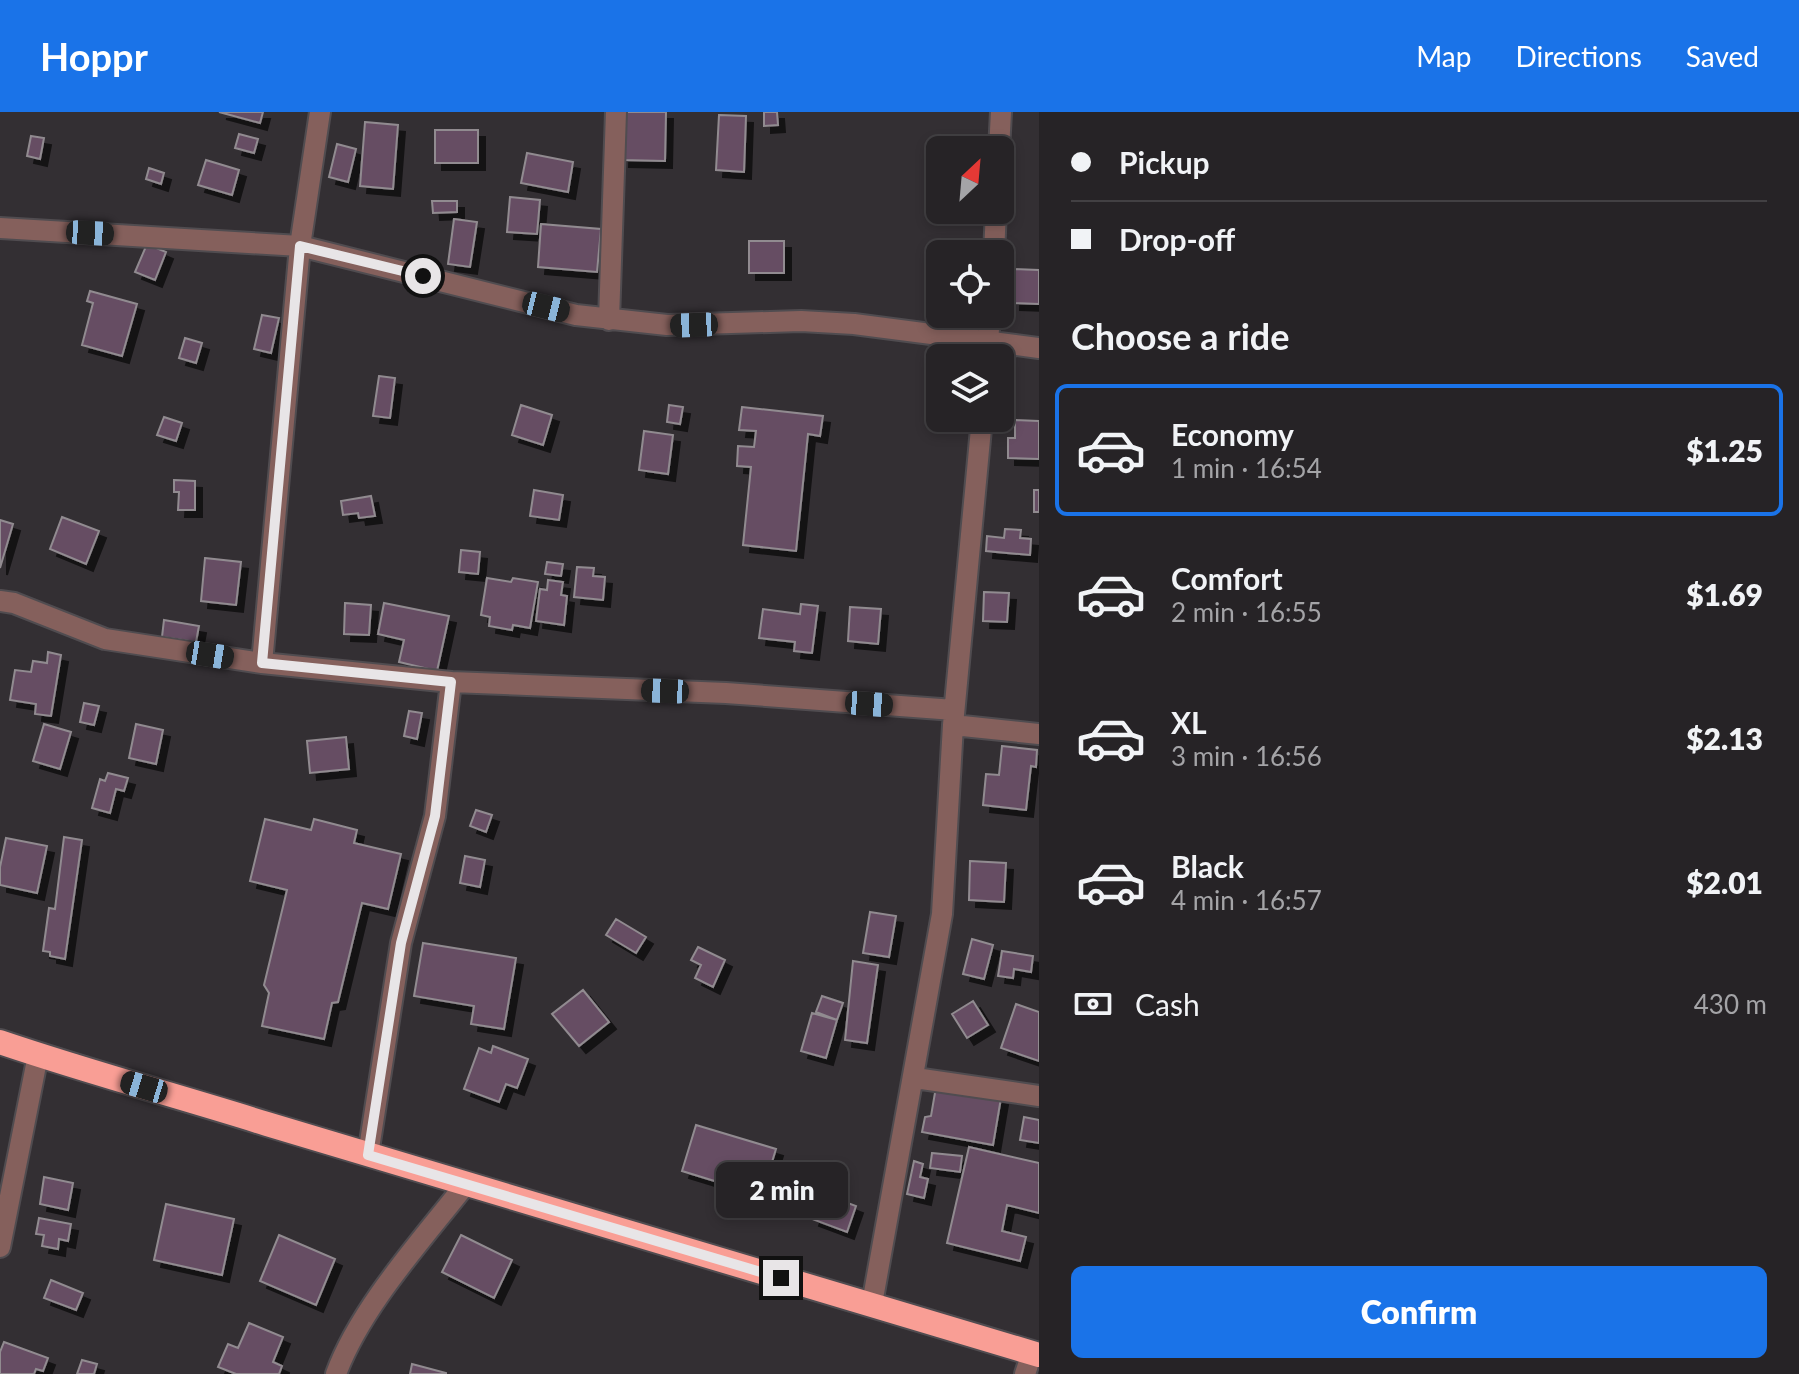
<!DOCTYPE html>
<meta charset="utf-8">
<style>
body{margin:0;font-family:Lato,sans-serif;background:#322f32;color:#f1f3f6;height:100vh;display:flex;flex-direction:column;font-size:30px;white-space:nowrap}
*{box-sizing:border-box;margin:0}
p{font-size:26px;color:#a4a4a7}
.icon{flex:none;width:44px;height:44px;fill:none;stroke:currentColor;stroke-width:2;stroke-linecap:round;stroke-linejoin:round}
.map{position:relative;flex:1;overflow:hidden}
.panel{display:flex;flex-direction:column;background:#262326;width:760px}
.panel>*{flex:none}
.top-card{display:grid;align-content:center;height:176px;padding:0 32px;background:#262326}
.needle{width:52px;rotate:26deg}
.fabs{position:absolute;left:926px;top:24px;display:grid;gap:16px}
.fabs a{display:grid;place-items:center;width:88px;height:88px;border-radius:12px;background:#262326;box-shadow:0 4px 12px #0003,0 0 0 2px #424043;font-size:40px}
.end{position:absolute;width:36px;height:36px;margin:-18px;border:10px solid #e8e5e7;background:#111;box-shadow:0 0 0 4px #111}
.from{border-radius:50%}
.bubble{position:absolute;height:56px;border-radius:12px;background:#262326;box-shadow:0 4px 12px #0003,0 0 0 2px #424043;font-size:26px;font-weight:800;line-height:56px;text-align:center}
.car{position:absolute;width:24px;height:48px;margin:-24px -12px;border-radius:10px;box-shadow:0 0 6px 2px #0007;background:linear-gradient(#222 24%,#8ab4d8 0 40%,#222 0 76%,#8ab4d8 0 86%,#222 0)}
.top-card b{display:flex;align-items:center;gap:28px;height:76px;font-size:30px}
.top-card b+b{border-top:2px solid #424043}
.top-card i{width:20px;height:20px;background:#f1f3f6}
ul{padding:0;list-style:none}
li{display:flex;align-items:center;gap:24px;height:132px;margin:0 16px 12px;padding:0 16px;border:4px solid transparent;border-radius:12px}
li div{flex:1}
li b{display:block;font-size:30px}
li em{font-style:normal;font-weight:800}
li.on{border-color:#1a73e8}
li>.icon{width:72px;height:72px;stroke-width:1.5}
h2{padding:0 32px;font-size:36px;line-height:96px}
.pay{display:flex;align-items:center;gap:20px;height:88px;padding:0 32px;font-size:30px}
.pay p{margin-inline-start:auto}
.button{display:flex;gap:16px;margin-top:auto;padding:16px 32px}
.button a{flex:1;height:92px;border-radius:12px;background:#1a73e8;color:#fff;font-size:32px;font-weight:800;line-height:92px;text-align:center}
header{display:flex;align-items:center;gap:48px;box-sizing:border-box;height:112px;padding:0 40px;background:#1a73e8;color:#fff}
header strong{font-size:38px}
nav{display:flex;gap:44px;margin-inline-start:auto;font-size:28px}
main{display:flex;flex:1;min-height:0}
.map>svg:first-child{display:block}
</style>
<header>
<strong>Hoppr</strong>
<nav><a>Map</a><a>Directions</a><a>Saved</a></nav>
</header>
<main>
<div class="map">
<svg width="1039" height="1262" viewBox="0 0 1039 1262">
<defs>
<filter id="shadow"><feDropShadow dx="7" dy="7" stdDeviation="0" flood-color="#0009"/></filter>
</defs>
<rect width="100%" height="100%" fill="#332f33"/>
<path fill="#664d64" stroke="#918b90" stroke-width="2" filter="url(#shadow)" d="M219,0H263L260,11Z
M624,0H666L665,49L622,48Z
M764,0H777L778,13L764,14Z
M719,3L746,4L744,60L716,58Z
M365,10L398,13L393,77L360,74Z
M435,18H478V51H435Z
M239,22L258,27L254,41L235,36Z
M31,24L44,26L40,47L27,44Z
M337,32L356,37L348,70L329,65Z
M527,41L573,50L568,80L521,71Z
M206,48L239,58L232,83L198,73Z
M149,56L164,61L161,72L146,67Z
M510,85L540,88L537,122L507,120Z
M432,89H457V100L433,101Z
M454,107L477,110L470,155L448,152Z
M541,112L601,117L597,160L538,155Z
M749,129H784V161H749Z
M147,132L166,140L155,168L135,160Z
M1014,157L1039,158V192L1013,191Z
M90,179L137,192L122,244L82,233L93,191L87,189Z
M262,203L279,206L271,241L254,237Z
M185,226L202,231L196,251L179,246Z
M379,264L395,266L390,306L373,304Z
M521,293L552,303L543,333L512,323Z
M669,293L683,295L680,312L667,310Z
M742,295L823,304L820,324L808,322L796,439L743,433L751,355L737,354L738,334L754,335L756,319L739,318Z
M164,305L182,311L176,329L157,323Z
M1015,308L1039,309V347L1008,346V326H1015Z
M644,319L673,323L668,362L639,358Z
M174,368L195,369V398H178L179,380H174Z
M534,378L563,383L559,408L530,404Z
M1034,378H1039V400H1034Z
M371,384L375,404L359,406L358,401L343,403L341,389Z
M62,405L99,419L86,452L50,437Z
M0,408L13,412L0,456Z
M1005,417L1021,418L1020,426L1031,427L1030,443L986,439L987,424L1004,426Z
M461,438L480,440L478,462L459,460Z
M205,446L241,450L236,493L201,489Z
M547,450L563,452L561,464L545,462Z
M577,455L594,456L593,464L605,465L603,488L574,485Z
M487,466L511,470L513,466L538,470L530,516L513,513L512,518L489,514L490,505L481,503Z
M548,468L563,470L561,483L567,484L564,513L536,509L540,477L547,478Z
M984,480L1009,481L1007,510L983,509Z
M345,491L371,493L369,523L344,522Z
M384,491L449,504L437,559L399,550L404,528L378,522Z
M801,492L818,494L812,541L794,539L795,530L759,526L763,497L800,502Z
M850,495L881,497L878,532L848,529Z
M164,508L199,514L196,530L162,525Z
M48,540L61,543L51,604L35,602L36,592L10,588L15,558L31,560L33,549L47,551Z
M84,591L99,594L94,613L80,610Z
M409,599L422,601L417,627L404,624Z
M44,612L71,620L60,657L33,649Z
M136,612L163,618L156,652L129,646Z
M346,625L349,657L310,661L307,629Z
M1002,634L1037,638L1036,655L1031,654L1026,698L983,693L986,662L999,663Z
M108,661L128,666L124,679L116,677L110,701L92,696L100,667L105,669Z
M476,698L492,703L486,720L470,714Z
M265,707L311,718L314,707L357,718L354,731L401,742L388,797L362,791L338,890L332,891L324,927L262,914L269,881L264,873L287,778L250,769Z
M64,725L82,728L65,847L50,844V840L43,839L49,796L55,797Z
M6,726L47,734L37,781L0,773V755Z
M465,744L485,748L480,775L460,771Z
M970,749L1006,751L1004,790L969,788Z
M870,800L896,804L889,845L863,841Z
M616,807L646,825L636,841L606,823Z
M972,827L993,833L984,867L963,862Z
M423,831L516,846L504,917L471,912L474,894L414,884Z
M698,835L725,848L713,875L695,866L701,853L691,848Z
M1002,839L1033,844L1031,860L1014,857L1013,866L998,864Z
M853,849L878,853L867,931L845,928Z
M583,878L609,910L579,934L552,902Z
M822,884L843,891L837,908L816,900Z
M973,889L988,913L967,926L952,902Z
M1016,892L1039,900V949L1001,936Z
M812,901L837,908L826,946L801,939Z
M493,934L528,947L517,976L506,972L499,990L464,977L479,936L491,941Z
M936,975L1001,986L993,1033L922,1020L925,1005L931,1004Z
M1024,1005L1039,1008V1031L1020,1028Z
M696,1013L776,1037L768,1063L753,1059L747,1079L682,1059Z
M969,1035L1039,1051V1101L1007,1093L1002,1119L1026,1125L1020,1149L947,1131Z
M932,1041L962,1044L960,1060L930,1056Z
M914,1049L923,1052L920,1065L928,1067L924,1086L907,1082Z
M44,1065L73,1071L68,1098L40,1092Z
M821,1081L856,1094L847,1120L812,1107Z
M166,1092L234,1107L222,1163L154,1148Z
M39,1106L71,1112L68,1129L59,1127L58,1137L42,1134L44,1123L36,1122Z
M279,1123L335,1147L316,1193L260,1169Z
M461,1123L512,1148L494,1186L442,1160Z
M51,1168L83,1181L76,1198L44,1186Z
M249,1211L283,1225L273,1250L282,1254L279,1262H236L218,1255L228,1232L238,1236Z
M4,1230L48,1246L43,1259L36,1257L34,1262H0V1240Z
M82,1248L97,1252L94,1262H77Z
M412,1252L446,1261V1262H410Z"/>
<g fill="none" stroke-linecap="round" stroke-linejoin="round">
<defs>
<path id="street" d="M999,38L1001,0
M0,116L300,134L576,203L667,213L801,209L854,212L1039,236
M994,142L996,98
M609,208L616,0
M987,246L990,202
M0,489L14,491L105,527L262,551L451,570L726,581L954,598
M262,551L300,134L320,0
M953,613L1039,622
M915,966L1039,984
M368,1043L401,831L435,704L451,570
M0,1135L38,943
M872,1192L942,802L953,613L982,306
M336,1262C360,1196 422,1128 465,1073
M1025,1262L1032,1241"/>
<path id="highway" d="M0,930C88,960 178,984 267,1012C523,1091 782,1165 1039,1243"/>
</defs>
<use href="#street" stroke="#504c50" stroke-width="24"/>
<use href="#highway" stroke="#504c50" stroke-width="28"/>
<use href="#street" stroke="#85605c" stroke-width="20"/>
<use href="#highway" stroke="#f99e95" stroke-width="24"/>
</g>
<g fill="none" stroke-linecap="round" stroke-linejoin="round">
<path stroke="#e8e5e7" stroke-width="10" d="M423,164L300,134L262,551L451,570L435,704L401,831L368,1043L781,1166"/>
</g>
</svg>
<div class="fabs">
<a><svg class="needle" viewBox="-14 -14 28 28"><path d="M0-13l5 13h-10z" fill="#e53935"/><path d="M0 13l5-13h-10z" fill="#a4a4a7"/></svg></a>
<a><svg class="icon" aria-label="locate" viewBox="0 0 24 24"><circle cx="12" cy="12" r="6"/><path d="M12 2v4M12 18v4M2 12h4M18 12h4"/></svg></a>
<a><svg class="icon" aria-label="layers" viewBox="0 0 24 24"><path d="M12 4l9 5-9 5-9-5zM3 14l9 5 9-5"/></svg></a>
</div>
<i class="end from" style="left:423px;top:164px"></i>
<i class="end" style="left:781px;top:1166px"></i>
<div class="bubble" style="left:716px;top:1050px;width:132px">2 min</div>
<i class="car" style="left:90px;top:121px;rotate:93deg"></i>
<i class="car" style="left:546px;top:195px;rotate:104deg"></i>
<i class="car" style="left:694px;top:213px;rotate:268deg"></i>
<i class="car" style="left:210px;top:543px;rotate:99deg"></i>
<i class="car" style="left:665px;top:579px;rotate:272deg"></i>
<i class="car" style="left:869px;top:592px;rotate:94deg"></i>
<i class="car" style="left:144px;top:975px;rotate:287deg"></i>
</div>
<section class="panel">
<div class="top-card">
<b><i class="from"></i>Pickup</b>
<b><i></i>Drop-off</b>
</div>
<h2>Choose a ride</h2>
<ul>
<li class="on"><svg class="icon" aria-label="car" viewBox="0 0 24 24"><path d="M5 17H2v-5l4-1 3-4h7l3 4 3 1v5h-3M9 17h6M6 11h13"/><circle cx="7" cy="17" r="2"/><circle cx="17" cy="17" r="2"/></svg><div><b>Economy</b><p>1 min · 16:54</p></div><em>$1.25</em></li>
<li><svg class="icon" aria-label="car" viewBox="0 0 24 24"><path d="M5 17H2v-5l4-1 3-4h7l3 4 3 1v5h-3M9 17h6M6 11h13"/><circle cx="7" cy="17" r="2"/><circle cx="17" cy="17" r="2"/></svg><div><b>Comfort</b><p>2 min · 16:55</p></div><em>$1.69</em></li>
<li><svg class="icon" aria-label="car" viewBox="0 0 24 24"><path d="M5 17H2v-5l4-1 3-4h7l3 4 3 1v5h-3M9 17h6M6 11h13"/><circle cx="7" cy="17" r="2"/><circle cx="17" cy="17" r="2"/></svg><div><b>XL</b><p>3 min · 16:56</p></div><em>$2.13</em></li>
<li><svg class="icon" aria-label="car" viewBox="0 0 24 24"><path d="M5 17H2v-5l4-1 3-4h7l3 4 3 1v5h-3M9 17h6M6 11h13"/><circle cx="7" cy="17" r="2"/><circle cx="17" cy="17" r="2"/></svg><div><b>Black</b><p>4 min · 16:57</p></div><em>$2.01</em></li>
</ul>
<div class="pay"><svg class="icon" aria-label="cash" viewBox="0 0 24 24"><path d="M3 7h18v10H3z"/><circle cx="12" cy="12" r="2"/></svg>Cash<p>430 m</p></div>
<div class="button"><a>Confirm</a></div>
</section>
</main>
